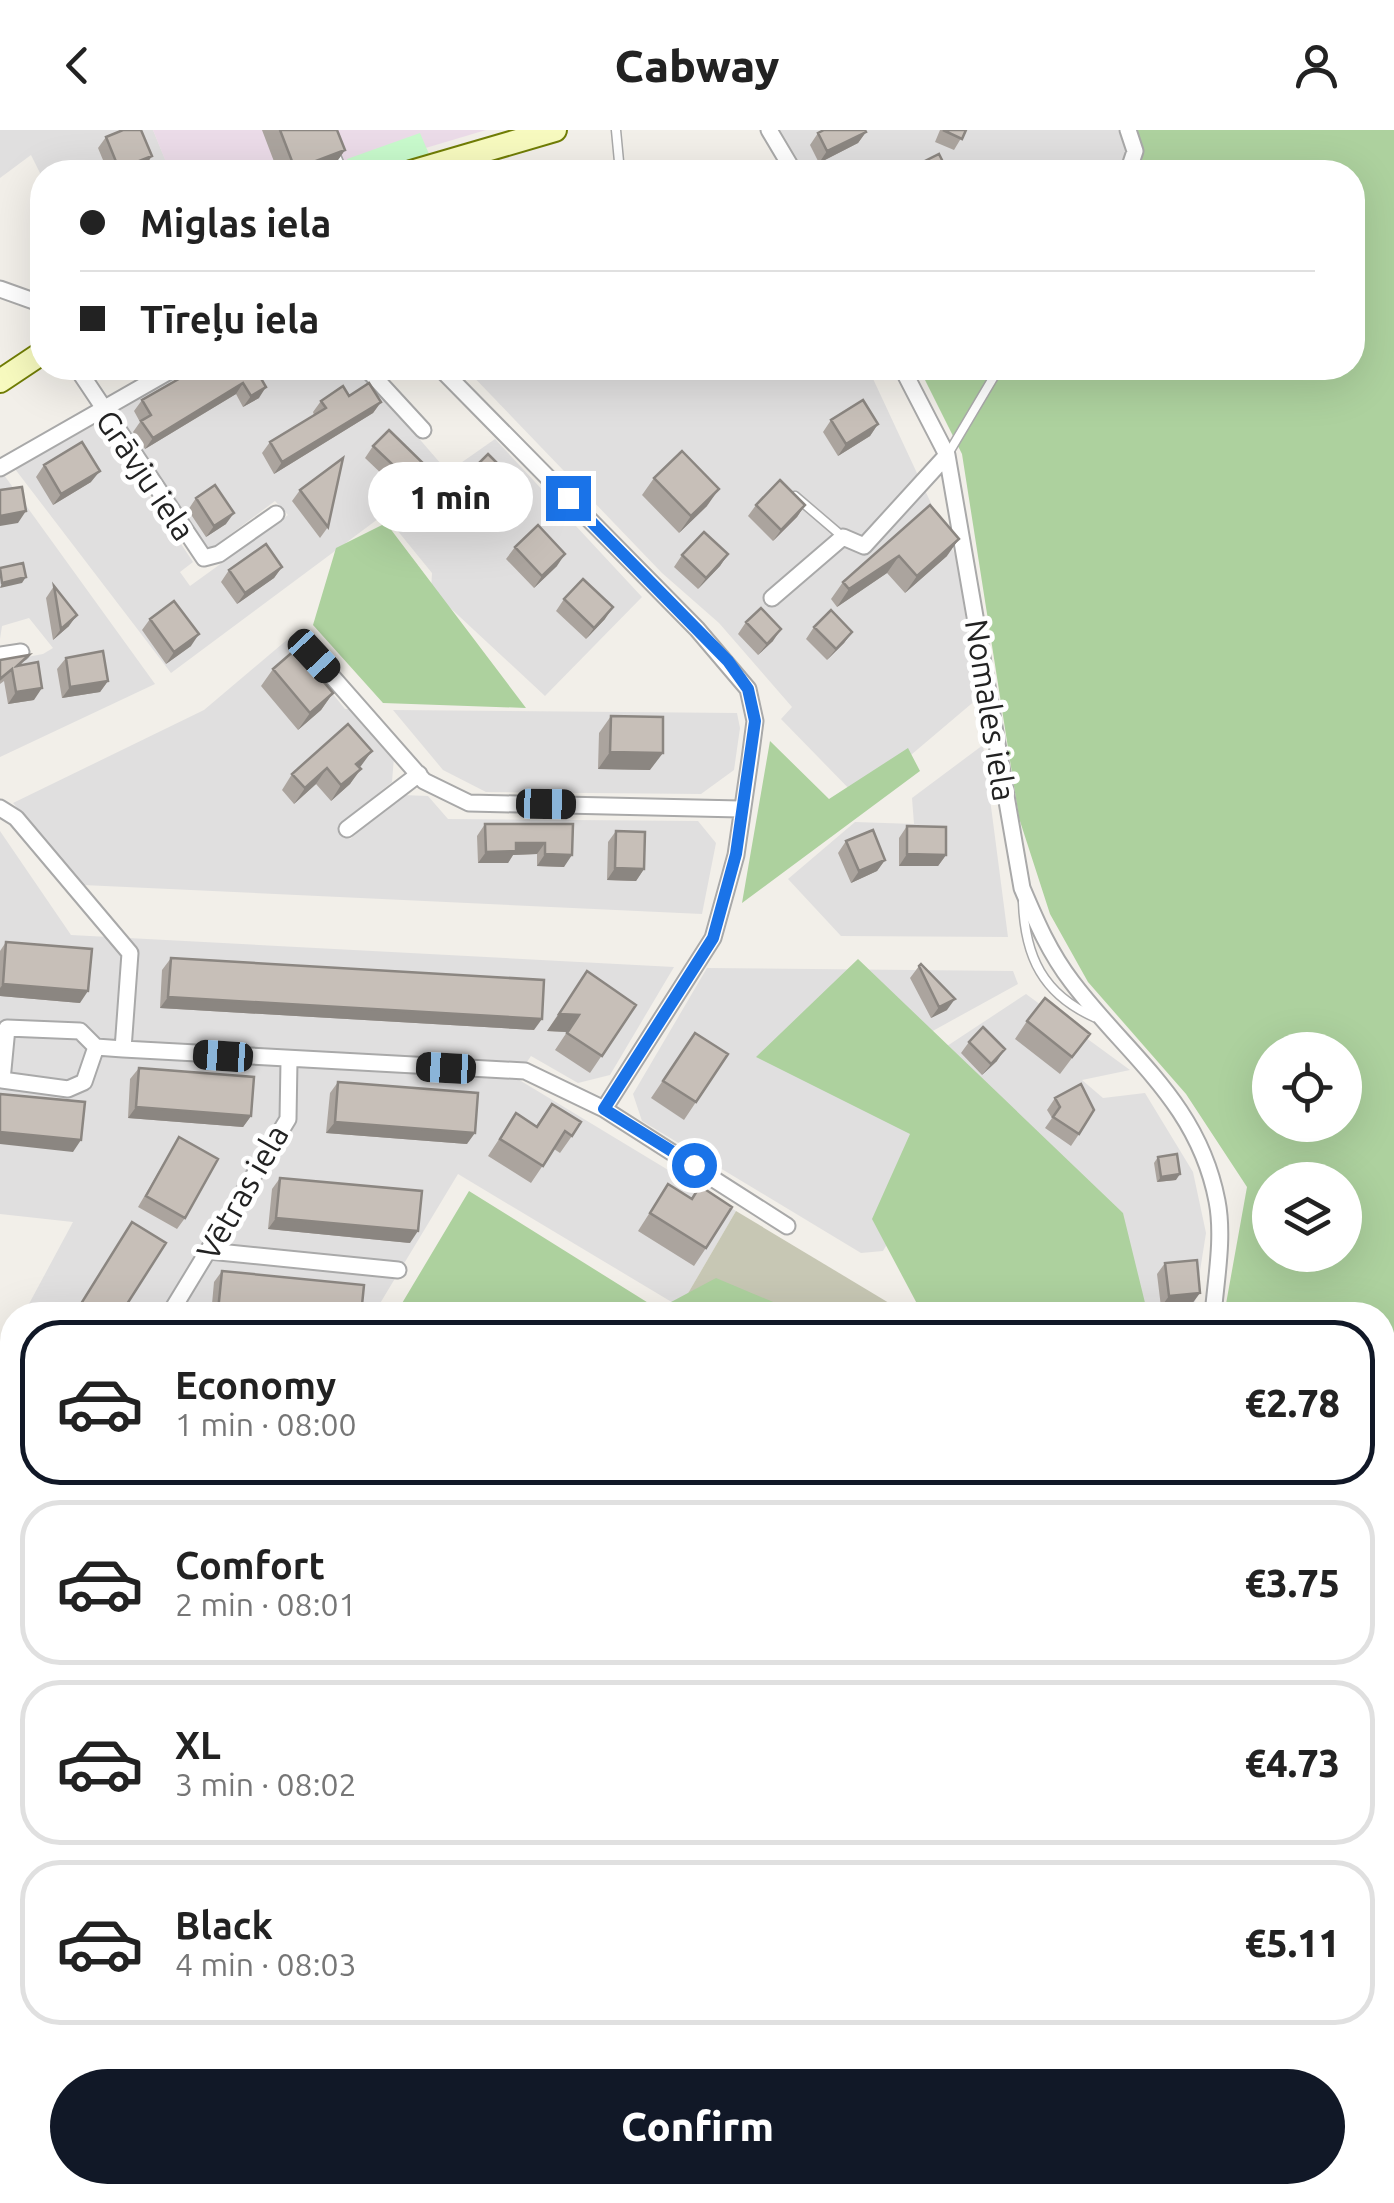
<!DOCTYPE html>
<meta charset="utf-8">
<style>
body{margin:0;font-family:Ubuntu,sans-serif;background:#f2f2f2;color:#222;height:100vh;display:flex;flex-direction:column;font-size:38px;white-space:nowrap}
*{box-sizing:border-box;margin:0}
p{font-size:32px;color:#767676}
.icon{flex:none;width:55px;height:55px;fill:none;stroke:currentColor;stroke-width:2;stroke-linecap:round;stroke-linejoin:round}
.map{position:relative;flex:1;overflow:hidden}
.drawer{position:absolute;left:0px;top:1172px;width:1395px;height:902px;display:flex;flex-direction:column;background:#fff;border-radius:40px 40px 0 0;box-shadow:0 10px 40px #0002}
.drawer>*{flex:none}
.banner{position:absolute;left:30px;top:30px;width:1335px;height:220px;border-radius:40px;box-shadow:0 10px 40px #0002;display:grid;align-content:center;height:220px;padding:0 50px;background:#fff}
.controls{position:absolute;left:1252px;top:902px;display:grid;gap:20px}
.controls a{display:grid;place-items:center;width:110px;height:110px;border-radius:50%;background:#fff;box-shadow:0 10px 40px #0002;font-size:50px}
.end{position:absolute;width:45px;height:45px;margin:-22px;border:12px solid #1a73e8;background:#fff;box-shadow:0 0 0 5px #fff}
.from{border-radius:50%}
.bubble{position:absolute;height:70px;border-radius:35px;background:#fff;box-shadow:0 10px 40px #0002;font-size:32px;font-weight:800;line-height:70px;text-align:center}
.car{position:absolute;width:30px;height:60px;margin:-30px -15px;border-radius:12px;box-shadow:0 0 8px 2px #0007;background:linear-gradient(#222 24%,#8ab4d8 0 40%,#222 0 76%,#8ab4d8 0 86%,#222 0)}
.banner b{display:flex;align-items:center;gap:35px;height:95px;font-size:38px}
.banner b+b{border-top:2px solid #e0e0e0}
.banner i{width:25px;height:25px;background:#222}
ul{padding:18px 0 0;list-style:none}
li{display:flex;align-items:center;gap:30px;height:165px;margin:0 20px 15px;padding:0 30px;border:5px solid #e0e0e0;border-radius:40px}
li div{flex:1}
li b{display:block;font-size:38px}
li em{font-style:normal;font-weight:800}
li.on{border-color:#111827}
li>.icon{width:90px;height:90px;stroke-width:1.5}
.action{display:flex;gap:20px;margin-top:auto;padding:20px 50px}
.action a{flex:1;height:115px;border-radius:60px;background:#111827;color:#fff;font-size:40px;font-weight:800;line-height:115px;text-align:center}
header{display:flex;justify-content:space-between;align-items:center;height:130px;padding:0 50px;background:#fff;font-size:45px;font-weight:800}
.map>svg:first-child{display:block}
</style>
<header><svg class="icon" aria-label="back" viewBox="0 0 24 24"><path d="M15 5l-7 7 7 7"/></svg>Cabway<svg class="icon" aria-label="person" viewBox="0 0 24 24"><circle cx="12" cy="8" r="4"/><path d="M4 21q1-7 8-7t8 7"/></svg></header>
<div class="map">
<svg width="1394" height="2073" viewBox="0 0 1394 2073">
<rect width="100%" height="100%" fill="#f2efe9"/>
<path fill="#e0dfdf" d="M0,0H153L170,41L42,42V47L31,25L0,48Z
M780,0H1118L1129,24L1116,42H970L966,33L954,42H805Z
M189,238H358L448,342L495,309L642,467L545,566L431,460L432,443L388,389H378L171,543L15,339L100,292L193,432L180,442L190,456L288,385L275,371L208,421L116,283Z
M465,238H868L957,429L977,569L859,669L781,589L792,577L719,493L662,443Z
M4,345L155,554L0,627V532L43,524L53,518L29,488L2,496L0,509V348Z
M288,509L345,579H353L394,627L392,652L339,696L350,709L402,665L428,666L448,689L698,691L716,713L702,784L83,755L13,673L204,580Z
M393,580L737,583L740,598L734,640L701,664L486,662L443,640Z
M983,615L1008,807L841,806L788,749L855,692L914,694L912,668Z
M0,701L71,805L674,837L610,945L578,953L531,926L516,948L736,1081L680,1177L458,1044L373,1185H23L73,1092L0,1084Z
M707,838L1013,841L1018,854L929,903L938,922L1026,864L1130,940L1082,950L1103,968L1145,963L1193,1042L1206,1103L1193,1185H966L917,1063L883,1121L861,1123L642,991L633,964Z"/>
<path fill="#ebdbe8" d="M153,0H486L345,42H170Z"/>
<path fill="#c7c7b4" d="M736,1081L909,1185H693L680,1177Z"/>
<path fill="#cdebb0" d="M7,1215L12,1219V1501L0,1509V1226Z"/>
<path fill="#add19e" fill-rule="evenodd" d="M1133,0H1394V2073H209L197,2063L1382,2062V1185H1224L1247,1057L1186,964L1088,852L1050,784L1019,688L962,324L922,244L931,238H1352V42H1137L1142,37ZM1270,920H1345V995H1270ZM1270,1050H1345V1125H1270Z
M386,393L526,578L383,573L313,495L336,418Z
M770,611L829,669L908,618L920,641L742,773Z
M858,829L1123,1083L1148,1185H923L872,1089L910,1004L756,927Z
M469,1061L658,1179L716,1148L804,1185H395Z
M12,1497V1906L0,1896V1503Z"/>
<path fill="#c8facc" d="M420,3L429,24L373,42H352L347,29Z"/>
<g fill="none" stroke-linecap="round" stroke-linejoin="round">
<defs>
<path id="lane" d="M616,0L620,42
M335,23L343,42
M948,324L999,238
M795,366L843,407
M1023,772C1025,827 1043,864 1094,887"/>
<path id="street" d="M769,0L794,42
M1128,0L1135,21L1128,42
M0,159L42,174
M77,238L204,428L219,424L276,384
M366,238L423,300
M440,238L697,499L748,559L755,591L750,629L736,725L713,808L604,979
M902,238L947,325L1022,758C1036,791 1049,822 1072,852C1127,925 1198,972 1217,1071C1224,1107 1216,1149 1213,1185
M0,338L175,238
M772,468L843,407L864,416L947,325
M0,525L21,522
M314,526L424,651L469,673L740,679
M0,678L16,688L130,823L123,919L525,941L604,979L787,1096
M347,699L419,644
M96,917L84,952L68,959L2,950L7,898L80,901L96,917L123,919
M209,1121L398,1140
M169,1185L288,989L289,931
M885,2073L886,2062"/>
<path id="secondary" d="M411,42L555,0
M0,251L42,223"/>
</defs>
<use href="#lane" stroke="#a9a9a9" stroke-width="11"/>
<use href="#street" stroke="#a9a9a9" stroke-width="19"/>
<use href="#secondary" stroke="#707d05" stroke-width="26"/>
<use href="#lane" stroke="#fff" stroke-width="8"/>
<use href="#street" stroke="#fff" stroke-width="15"/>
<use href="#secondary" stroke="#f7fabf" stroke-width="22"/>
</g>
<path fill="#aba49e" d="M262,0H337L345,20L333,37L318,42H278Z
M940,0H966L954,20L935,12Z
M866,2L858,13L819,33L810,15L818,3Z
M106,7L152,26L144,37L131,42H108L98,18Z
M255,238L259,268L243,277L236,264L145,319L133,302L140,292L134,281L142,270Z
M349,266L381,272L373,283L274,344L262,323L270,312L314,285L313,282L321,271Z
M831,290L878,294L870,306L838,326L823,302Z
M373,316L430,340L422,352L407,368L365,328Z
M44,335L91,352L53,375L36,347Z
M464,348L510,366L486,390L456,360Z
M654,348L707,376L679,403L642,365Z
M300,360L328,397L320,408L292,371Z
M196,368L226,394L206,407L188,380Z
M756,375H805L797,387L773,411L748,386Z
M930,375L947,426L905,463L887,443L837,477L831,469L843,452Z
M515,417L557,436L534,458L506,429Z
M728,424L720,436L698,459L674,437L682,425Z
M282,437L274,448L237,474L221,452L229,440Z
M54,456L69,496L53,510L46,468Z
M564,469L605,489L586,509L556,481Z
M150,489L191,516L166,534L142,500Z
M746,492L773,511L758,525L738,504Z
M814,497L852,502L844,513L827,530L806,509Z
M66,528L108,551L100,562L62,568L57,539Z
M0,530L23,535L34,570L8,574L4,551L0,554Z
M273,539L333,563L321,580L298,600L261,556Z
M611,586L650,640L598,639L599,603Z
M348,594L359,638L350,654L331,671L316,654L294,674L282,660L292,644Z
M485,694H573L564,737L537,736V724L513,725L508,733H478L477,706Z
M907,696L946,725L938,736H899V708Z
M616,701L644,739L636,751L607,750L608,712Z
M846,711L885,730L877,741L851,753L838,723Z
M6,812L80,873L0,866V821Z
M171,828L534,900L160,878L162,840Z
M919,836L947,880L931,888L910,848Z
M587,841L636,875L590,943L555,920L567,902L547,901Z
M1027,891L1090,904L1060,944L1015,909Z
M695,903L728,924L684,990L651,968Z
M969,912L997,931L982,945L961,923Z
M139,938L251,986L243,997L128,988L130,949Z
M338,952L467,1014L326,1003L330,963Z
M1055,968L1079,1004L1071,1016L1045,998L1052,988L1047,980Z
M552,974L572,1006L560,1023L554,1019L531,1053L488,1026L516,983L536,996Z
M179,1007L185,1088L177,1099L138,1077Z
M1158,1027L1176,1050L1157,1052L1154,1033Z
M280,1048L410,1113L268,1099L272,1059Z
M668,1054L691,1068L700,1056L706,1118L694,1136L638,1101Z
M1165,1133L1192,1174L1161,1177L1157,1144Z
M222,1141L361,1185H211L214,1152Z"/>
<path fill="#8b8681" d="M866,2L858,13L819,33L827,21Z
M345,20L333,37L318,42H292L295,39Z
M152,26L144,37L131,42H117L119,39Z
M243,253L236,264L145,319L153,308Z
M266,257L259,268L243,277L251,266Z
M381,272L373,283L274,344L282,332Z
M878,294L870,306L838,326L846,314Z
M430,340L422,352L407,368L415,356Z
M100,341L91,352L53,375L61,364Z
M518,354L510,366L486,390L494,378Z
M719,359L707,376L679,403L691,386Z
M805,375L797,387L773,411L781,400Z
M26,381L18,393L0,396V386Z
M234,383L226,394L206,407L214,396Z
M959,409L947,426L905,463L917,446Z
M565,424L557,436L534,458L542,446Z
M728,424L720,436L698,459L706,448Z
M899,426L887,443L837,477L849,459Z
M282,437L274,448L237,474L245,463Z
M26,447L22,453L0,458L2,453Z
M613,477L605,489L586,509L594,498Z
M77,485L69,496L53,510L61,499Z
M781,499L773,511L758,525L767,514Z
M852,502L844,513L827,530L836,519Z
M199,504L191,516L166,534L174,522Z
M108,551L100,562L62,568L70,557Z
M42,558L34,570L8,574L16,562Z
M333,563L321,580L298,600L310,583Z
M372,621L361,636L345,649L356,634Z
M610,622L663,623L650,640L598,639Z
M327,638L316,654L294,674L305,658Z
M361,639L350,654L331,671L341,655Z
M516,713H545L537,724L513,725L508,733H478L486,722Z
M545,724L572,725L564,737L537,736Z
M907,724L946,725L938,736H899Z
M885,730L877,741L851,753L859,741Z
M615,738L644,739L636,751L607,750Z
M3,854L88,861L80,873L0,866V858Z
M168,867L542,889L534,900L160,878Z
M955,869L947,880L931,888L939,877Z
M559,884L579,885L567,902L547,901Z
M1005,919L997,931L982,945L991,934Z
M136,977L251,986L243,997L128,988Z
M335,992L475,1003L467,1014L326,1003Z
M0,1002L81,1010L73,1022L0,1014Z
M1180,1044L1176,1050L1157,1052L1161,1047Z
M276,1088L418,1101L410,1113L268,1099Z
M1200,1163L1192,1174L1161,1177L1169,1166Z
M218,1181L257,1185H215Z"/>
<path fill="#c7bfb8" stroke="#8b8681" stroke-width="2.5" d="M123,0H141L152,26L119,39L106,7Z
M280,0H337L345,20L295,39Z
M824,0H865L866,2L827,21L818,3Z
M943,0H966L962,9Z
M939,24L946,38L939,42H903Z
M864,33L870,42H847Z
M198,238H255L266,257L251,266L243,253L153,308L141,291L151,285L142,270Z
M369,253L381,272L282,332L270,312L326,278L321,271L343,256L349,266Z
M863,270L878,294L846,314L831,290Z
M389,300L430,340L415,356L373,316Z
M82,312L100,341L61,364L44,335Z
M682,321L719,359L691,386L654,348Z
M488,324L518,354L494,378L464,348Z
M343,328L328,397L300,360Z
M780,350L805,375L781,400L756,375Z
M215,355L234,383L214,396L196,368Z
M22,357L26,381L0,386V360Z
M930,375L959,409L917,446L899,426L849,459L843,452Z
M538,395L565,424L542,446L515,417Z
M704,402L728,424L706,448L682,425Z
M266,414L282,437L245,463L229,440Z
M23,433L26,447L2,453L0,438Z
M583,449L613,477L594,498L564,469Z
M54,456L77,485L61,499Z
M174,471L199,504L174,522L150,489Z
M761,478L781,499L767,514L746,492Z
M831,480L852,502L836,519L814,497Z
M296,519L333,563L310,583L273,539Z
M103,521L108,551L70,557L66,528Z
M29,525L17,536L38,532L42,558L16,562L12,539L0,549V530Z
M611,586L663,587V623L610,622Z
M348,594L372,621L356,634L361,639L341,655L327,638L305,658L292,644Z
M485,694H573L572,725L545,724V713H516V721L486,722Z
M907,696L946,697V725L907,724Z
M873,700L885,730L859,741L846,711Z
M616,701L645,702L644,739L615,738Z
M6,812L92,819L88,861L3,854Z
M171,828L544,850L542,889L168,867Z
M921,834L955,869L939,877L919,836Z
M587,841L636,875L602,926L567,903L579,885L559,884Z
M1045,868L1090,904L1072,927L1027,891Z
M983,897L1005,919L991,934L969,912Z
M695,903L728,924L696,972L663,951Z
M139,938L254,947L251,986L136,977Z
M338,952L478,963L475,1003L335,992Z
M1081,954L1094,980L1079,1004L1053,987L1060,977L1055,968Z
M0,964L85,972L81,1010L0,1002Z
M552,974L581,992L572,1006L565,1001L543,1036L500,1009L516,983L537,997Z
M179,1007L218,1029L185,1088L146,1066Z
M1177,1024L1180,1044L1161,1047L1158,1027Z
M280,1048L422,1061L418,1101L276,1088Z
M668,1054L692,1069L700,1056L732,1077L706,1118L650,1083Z
M132,1092L166,1113L120,1185H74Z
M1197,1130L1200,1163L1169,1166L1165,1133Z
M222,1141L364,1155L361,1185H257L218,1181Z"/>
<g fill="none" stroke-linecap="round" stroke-linejoin="round">
<path stroke="#1a73e8" stroke-width="12" d="M568,368L728,531L748,559L755,591L736,724L713,808L604,979L694,1035"/>
</g>
<g text-anchor="middle" dominant-baseline="central" stroke-width="10" stroke-linejoin="round" paint-order="stroke">
<g font-size="32" fill="#222" stroke="#fff">
<text transform="translate(146 345) rotate(56)">Grāvju iela</text>
<text transform="translate(991 580) rotate(81)">Nomales iela</text>
<text transform="translate(242 1062) rotate(-60)">Vētras iela</text>
</g>
</g>
</svg>
<div class="controls">
<a><svg class="icon" aria-label="locate" viewBox="0 0 24 24"><circle cx="12" cy="12" r="6"/><path d="M12 2v4M12 18v4M2 12h4M18 12h4"/></svg></a>
<a><svg class="icon" aria-label="layers" viewBox="0 0 24 24"><path d="M12 4l9 5-9 5-9-5zM3 14l9 5 9-5"/></svg></a>
</div>
<i class="end from" style="left:694px;top:1035px"></i>
<i class="end" style="left:568px;top:368px"></i>
<div class="bubble" style="left:368px;top:332px;width:165px">1 min</div>
<i class="car" style="left:314px;top:526px;rotate:137deg"></i>
<i class="car" style="left:546px;top:674px;rotate:91deg"></i>
<i class="car" style="left:223px;top:926px;rotate:274deg"></i>
<i class="car" style="left:446px;top:938px;rotate:273deg"></i>
<div class="banner">
<b><i class="from"></i>Miglas iela</b>
<b><i></i>Tīreļu iela</b>
</div>
<section class="drawer">
<ul>
<li class="on"><svg class="icon" aria-label="car" viewBox="0 0 24 24"><path d="M5 17H2v-5l4-1 3-4h7l3 4 3 1v5h-3M9 17h6M6 11h13"/><circle cx="7" cy="17" r="2"/><circle cx="17" cy="17" r="2"/></svg><div><b>Economy</b><p>1 min · 08:00</p></div><em>€2.78</em></li>
<li><svg class="icon" aria-label="car" viewBox="0 0 24 24"><path d="M5 17H2v-5l4-1 3-4h7l3 4 3 1v5h-3M9 17h6M6 11h13"/><circle cx="7" cy="17" r="2"/><circle cx="17" cy="17" r="2"/></svg><div><b>Comfort</b><p>2 min · 08:01</p></div><em>€3.75</em></li>
<li><svg class="icon" aria-label="car" viewBox="0 0 24 24"><path d="M5 17H2v-5l4-1 3-4h7l3 4 3 1v5h-3M9 17h6M6 11h13"/><circle cx="7" cy="17" r="2"/><circle cx="17" cy="17" r="2"/></svg><div><b>XL</b><p>3 min · 08:02</p></div><em>€4.73</em></li>
<li><svg class="icon" aria-label="car" viewBox="0 0 24 24"><path d="M5 17H2v-5l4-1 3-4h7l3 4 3 1v5h-3M9 17h6M6 11h13"/><circle cx="7" cy="17" r="2"/><circle cx="17" cy="17" r="2"/></svg><div><b>Black</b><p>4 min · 08:03</p></div><em>€5.11</em></li>
</ul>
<div class="action"><a>Confirm</a></div>
</section>
</div>
